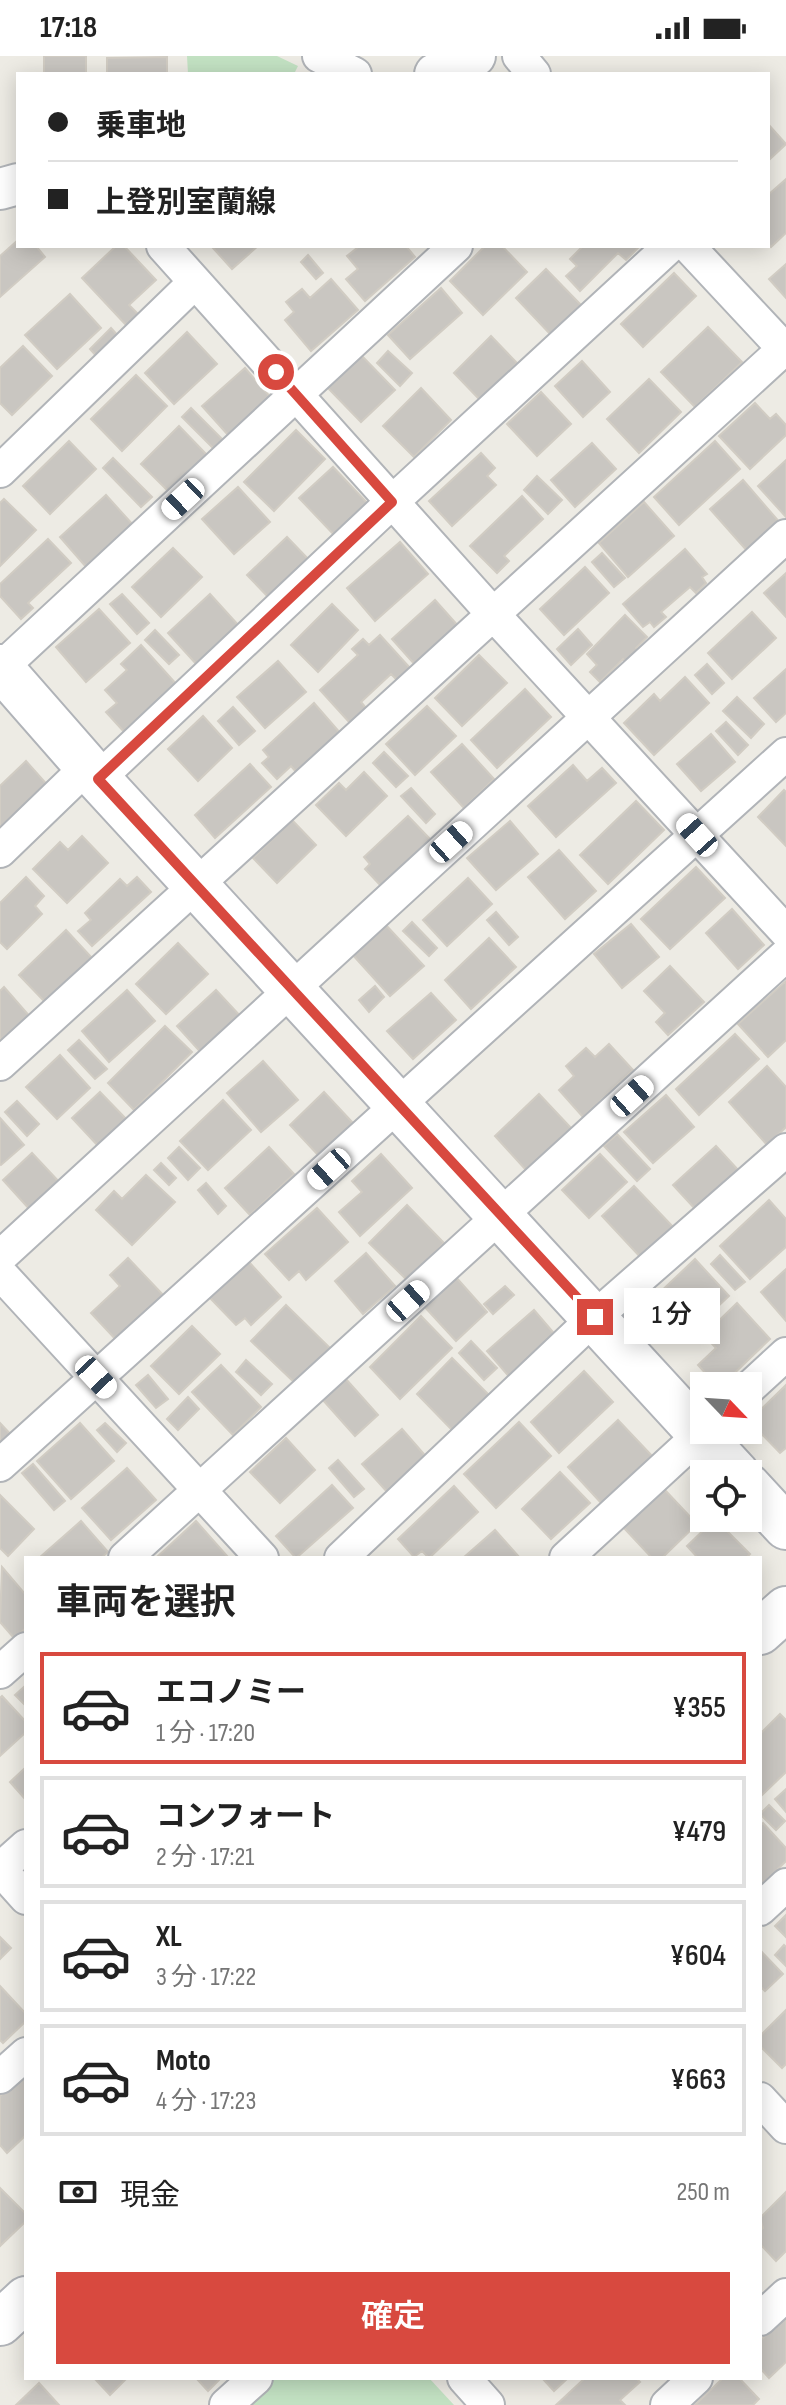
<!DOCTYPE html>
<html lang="ja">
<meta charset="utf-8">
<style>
body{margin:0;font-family:"Sofia Sans Condensed","Noto Sans JP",sans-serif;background:#f6f6f6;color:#222;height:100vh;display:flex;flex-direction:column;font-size:30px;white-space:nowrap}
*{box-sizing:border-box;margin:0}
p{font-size:26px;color:#767676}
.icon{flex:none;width:44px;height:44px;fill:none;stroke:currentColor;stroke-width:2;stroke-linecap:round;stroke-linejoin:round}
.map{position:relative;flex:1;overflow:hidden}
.sheet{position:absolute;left:24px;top:1500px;width:738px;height:824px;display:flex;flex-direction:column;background:#fff;border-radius:0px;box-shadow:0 4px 20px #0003}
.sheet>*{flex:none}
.guide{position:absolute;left:16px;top:16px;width:754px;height:176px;border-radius:0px;box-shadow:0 4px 20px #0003;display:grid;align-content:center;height:176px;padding:0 32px;background:#fff}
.needle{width:52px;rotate:115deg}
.fabs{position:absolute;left:690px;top:1316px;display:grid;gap:16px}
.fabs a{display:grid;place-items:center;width:72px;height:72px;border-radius:0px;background:#fff;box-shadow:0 4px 20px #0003;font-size:40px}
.end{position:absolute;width:36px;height:36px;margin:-18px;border:10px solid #d8493f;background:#fff;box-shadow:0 0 0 4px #fff}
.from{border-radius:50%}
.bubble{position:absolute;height:56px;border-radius:0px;background:#fff;box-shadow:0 4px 20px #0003;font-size:26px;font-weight:600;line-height:56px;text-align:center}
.car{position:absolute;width:24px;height:48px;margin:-24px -12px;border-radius:10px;box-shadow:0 0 6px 2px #0007;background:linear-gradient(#fff 24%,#345 0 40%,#fff 0 76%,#345 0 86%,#fff 0)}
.guide b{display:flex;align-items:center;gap:28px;height:76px;font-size:30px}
.guide b+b{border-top:2px solid #e0e0e0}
.guide i{width:20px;height:20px;background:#222}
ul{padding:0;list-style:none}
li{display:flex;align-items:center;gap:24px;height:112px;margin:0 16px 12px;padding:0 16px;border:4px solid #e0e0e0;border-radius:0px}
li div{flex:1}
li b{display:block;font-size:30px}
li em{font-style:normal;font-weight:600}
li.selected{border-color:#d8493f}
li>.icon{width:72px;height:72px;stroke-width:1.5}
h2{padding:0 32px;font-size:36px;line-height:96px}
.pay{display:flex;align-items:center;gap:20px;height:88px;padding:0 32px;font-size:30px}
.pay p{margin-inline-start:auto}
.action{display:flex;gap:16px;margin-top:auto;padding:16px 32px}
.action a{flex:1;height:92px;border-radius:0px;background:#d8493f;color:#fff;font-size:32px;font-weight:600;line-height:92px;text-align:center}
.status{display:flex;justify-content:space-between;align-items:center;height:56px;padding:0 40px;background:#fff;direction:ltr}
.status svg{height:22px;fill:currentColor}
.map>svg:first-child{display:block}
</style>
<div class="status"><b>17:18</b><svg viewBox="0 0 49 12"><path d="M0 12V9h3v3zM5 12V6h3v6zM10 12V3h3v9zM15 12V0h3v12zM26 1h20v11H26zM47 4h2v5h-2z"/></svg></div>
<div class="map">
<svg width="786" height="2349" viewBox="0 0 786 2349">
<rect width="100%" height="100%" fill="#edebe4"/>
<path fill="#c3e2c3" d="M187,0H277L298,10L294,18H188Z
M272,2322H429L454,2349H242Z"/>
<path fill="#c9c6c1" stroke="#d1ccc3" stroke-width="2" d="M44,0H86V18H44Z
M167,1V18H107V2Z
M768,68L786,88L768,105Z
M786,123V177L771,191L768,188V139Z
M18,184V190H36L45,201L0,241V200Z
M116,190H124L156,224L129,249L139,259L127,270L82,222Z
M215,190H258L232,213L213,192Z
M356,190H406L415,201L365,245L346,223L358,213L347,200L357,192Z
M485,190H502L527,216L483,259L450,225Z
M583,190H635L638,192L626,204L618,197L580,235L566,220L577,210L570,203Z
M308,199L323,217L316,223L301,206Z
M786,208V242L769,223Z
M546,213L582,250L552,280L516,242Z
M674,217L696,240L643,291L621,268Z
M331,223L358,254L311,295L285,264L294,256L286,246L302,233L310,242Z
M441,232L462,257L410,303L388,279Z
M70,238L101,272L57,313L25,279Z
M708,271L742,306L695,351L661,316Z
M111,272L120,282L98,302L90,293Z
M187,276L217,308L174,348L145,317Z
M491,280L517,307L480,344L454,317Z
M23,290L52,320L12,359L0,347V312Z
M388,295L412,317L400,330L377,307Z
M360,298L395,334L361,366L326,330Z
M582,305L610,336L583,361L555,330Z
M245,312L271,342L229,380L202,350Z
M136,319L167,350L122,395L91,363Z
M649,323L681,356L639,397L607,363Z
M421,332L451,364L414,401L383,370Z
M541,336L571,368L537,400L507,368Z
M755,347L770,363L776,358L786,369V379L750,413L719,380Z
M191,352L223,384L214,393L182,361Z
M179,370L209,401L172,439L141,408Z
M296,374L325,403L274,455L244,426Z
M69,385L96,413L50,458L23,430Z
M715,385L740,413L679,469L654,441Z
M592,387L616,413L575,451L551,424Z
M481,397L495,412L487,420L496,429L452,470L429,445Z
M113,402L152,441L141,451L103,412Z
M786,404V461L758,430Z
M333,411L371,451L338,483L299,442Z
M537,420L562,444L548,458L524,434Z
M743,424L781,468L749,497L710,453Z
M238,431L270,466L234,498L202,463Z
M106,439L134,470L87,512L60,481Z
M522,440L543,463L504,500L509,505L497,517L470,490Z
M4,443L36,474L0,510V447Z
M644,446L674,480L628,521L599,487Z
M287,481L312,507L272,545L247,519Z
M48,483L71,507L28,547L33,552L21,563L0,540V528Z
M400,486L428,518L375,565L347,532Z
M173,492L202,521L161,561L132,531Z
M685,493L707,518L702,521L706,527L696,537L690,531L661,556L666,561L654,571L650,566L643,571L623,548Z
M602,497L625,522L614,531L592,506Z
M585,511L609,537L564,579L540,553Z
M786,517V561L764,537Z
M122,538L149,567L137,578L110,548Z
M210,538L240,571L198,610L168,577Z
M435,544L460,572L417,611L392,583Z
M332,548L358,574L318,616L291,589Z
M99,553L130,587L86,626L56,591Z
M752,556L776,582L732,623L708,597Z
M625,559L647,581L636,592L640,596L627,608L623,603L600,626L590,616L597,609L587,598Z
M578,573L592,589L571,609L557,593Z
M155,574L179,599L169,608L145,584Z
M380,579L410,612L397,624L391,618L361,646L366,652L350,667L320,634L358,599L352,593L363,583L369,589Z
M141,589L178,630L126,678L106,656L117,647L105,634L127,614L121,608Z
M479,599L507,627L462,670L435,642Z
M278,605L306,636L265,672L237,641Z
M707,608L724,627L712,638L695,619Z
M786,613V657L776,666L754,642Z
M685,621L709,647L654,699L624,667L654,638L660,645Z
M525,633L551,661L497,712L471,684Z
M737,641L764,668L751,682L723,655Z
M314,647L341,678L297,717L291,710L277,723L262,707L269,701L263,694Z
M427,650L456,680L415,719L386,688Z
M233,651L255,675L239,689L218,665Z
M203,660L232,692L198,725L168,693Z
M726,666L748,689L738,699L716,675Z
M711,678L735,706L701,735L677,708Z
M462,688L494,723L464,752L431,716Z
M384,696L408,720L396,731L373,707Z
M26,705L52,734L0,774V730Z
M250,708L271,731L215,782L195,759Z
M573,709L587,725L602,712L616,727L556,781L528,750Z
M364,716L387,740L346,780L316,749L339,727L346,734Z
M411,732L435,758L426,767L401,740Z
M784,734L786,736V790L758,761Z
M636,745L664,774L608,828L580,799Z
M408,760L431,784L382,831L365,813L370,808L364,801Z
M292,764L316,789L277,827L253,802Z
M510,765L538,798L496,834L467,802Z
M82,780L108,807L67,847L33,813L60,786L68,794Z
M559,794L596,835L565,863L528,821Z
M696,811L725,842L670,893L641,863Z
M26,821L44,840L35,850L42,858L7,893L0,886V847Z
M137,821L151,836L92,890L78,875L91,864L85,857L120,823L127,830Z
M468,822L492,848L447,890L423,864Z
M732,853L764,889L738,913L706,877Z
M496,856L518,881L509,889L487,864Z
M412,866L437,892L429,900L403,875Z
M384,867L424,910L390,940L351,897Z
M631,868L659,901L622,932L594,898Z
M66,874L92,902L45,946L19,919Z
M489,882L516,911L471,953L445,924Z
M178,887L208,918L166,958L136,928Z
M670,910L704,946L668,979L656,966L665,957L644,935Z
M786,925V984L768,1001L738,968Z
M375,930L384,941L369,956L359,944Z
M4,931L32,963L0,992V935Z
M127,934L155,965L109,1006L82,975Z
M216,934L244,964L205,1001L177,970Z
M431,937L456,964L413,1003L387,975Z
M165,970L192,996L134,1054L108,1027Z
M735,978L759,1003L699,1059L676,1033Z
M79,984L107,1013L95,1023L68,994Z
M609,988L633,1014L583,1061L559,1034L574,1020L566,1010L586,992L595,1001Z
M60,999L90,1032L57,1063L26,1031Z
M263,1005L298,1044L261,1076L227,1037Z
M767,1010L786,1031V1071L767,1089L729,1046Z
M100,1036L130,1067L101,1093L72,1062Z
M324,1036L353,1067L319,1100L290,1069Z
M539,1038L571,1072L526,1114L495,1080Z
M666,1039L694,1071L653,1107L624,1076Z
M223,1044L251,1074L208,1114L180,1085Z
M17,1045L39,1068L27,1080L5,1056Z
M0,1062L24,1089L1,1109L0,1108Z
M617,1078L650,1113L637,1125L604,1090Z
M716,1090L740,1116L697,1155L673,1129Z
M179,1091L200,1112L188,1124L168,1102Z
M269,1091L294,1118L250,1159L225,1132Z
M32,1097L62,1129L32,1156L3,1124Z
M381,1098L412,1132L360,1180L339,1156L362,1136L352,1125Z
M600,1098L627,1126L589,1162L562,1134Z
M161,1107L176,1122L169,1129L154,1114Z
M146,1119L175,1146L132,1189L96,1154L114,1135L122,1143Z
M206,1127L226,1150L218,1158L198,1134Z
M634,1130L676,1174L644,1205L602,1160Z
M769,1144L786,1163V1191L750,1223L720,1190Z
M407,1149L444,1187L407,1224L369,1187Z
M317,1152L348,1186L306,1224L299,1215L289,1224L265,1198Z
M366,1197L395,1230L363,1258L335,1225Z
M720,1199L745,1226L735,1234L711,1208Z
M128,1202L166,1242L119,1287L91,1257L120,1230L110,1219Z
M695,1203L729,1240L681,1285L662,1264L670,1256L655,1241Z
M249,1206L281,1241L251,1269L245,1262L236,1269L210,1242Z
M786,1213V1265L761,1236Z
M454,1219L487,1256L456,1285L422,1248Z
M505,1230L514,1239L493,1258L484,1248Z
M737,1247L770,1283L721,1330H717L698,1309L716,1292L704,1279Z
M286,1249L330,1292L296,1328L251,1285Z
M534,1254L558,1282L511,1323L487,1295Z
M421,1260L452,1292L400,1343L370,1311Z
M192,1270L220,1298L179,1338L151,1310Z
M471,1285L497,1312L484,1324L459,1297Z
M452,1302L490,1340L454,1376L417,1338Z
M246,1304L272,1328L261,1339L236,1316Z
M221,1309L261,1351L233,1379L192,1336Z
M584,1315L613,1346L559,1397L531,1366Z
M148,1319L168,1343L156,1352L136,1329Z
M345,1322L378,1359L355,1380L322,1343Z
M786,1329V1392L780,1397L749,1365Z
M188,1341L199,1353L178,1374L167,1363Z
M618,1364L654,1402L603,1449L568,1411Z
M519,1366L551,1400L496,1452L464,1418Z
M0,1367L15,1383L0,1397Z
M80,1367L114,1405L71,1443L37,1405Z
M105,1367L126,1387L117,1396L97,1374Z
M402,1373L429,1404L389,1438L362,1408Z
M286,1382L315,1414L280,1447L250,1416Z
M338,1404L364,1433L354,1441L329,1412Z
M33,1408L65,1445L54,1454L22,1417Z
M127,1412L156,1444L111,1484L82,1452Z
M560,1416L590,1447L551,1483L522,1453Z
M332,1429L353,1452L296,1502L276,1480Z
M454,1430L478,1456L429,1502L422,1495L414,1501L398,1483Z
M664,1433L697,1468L662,1502H652L623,1471Z
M0,1439L34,1473L8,1500L0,1492Z
M715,1463L750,1498L746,1502H698L687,1490Z
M81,1465L108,1496L101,1502H39Z
M196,1465L228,1501L156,1502Z
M495,1474L520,1502H463Z
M2,1511L26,1539V1572L14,1582L0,1566Z
M26,1629V1650L15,1639Z
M2,1640L26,1666V1676L0,1700V1642Z
M780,1658L786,1664V1716L760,1741V1678Z
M26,1711V1744L10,1726Z
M786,1733V1756L775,1743Z
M769,1749L785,1765L776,1774L760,1758Z
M763,1767L786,1792V1805L760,1830V1770Z
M786,1859V1881L775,1870Z
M0,1881L11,1892L0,1903Z
M784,1889L786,1891V1910L775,1899Z
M760,1894L783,1918L765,1935L760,1930Z
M0,1930L26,1958V1965L3,1987L0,1984Z
M786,1954V2008L782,2012L760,1990V1980Z
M22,2019L26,2023V2079L7,2097L0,2089V2040Z
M0,2132L26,2158V2165L0,2190Z
M786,2136V2195L776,2205L760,2188V2175L763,2172L760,2162Z
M786,2260V2306L769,2322L760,2312V2285Z
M94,2322H127L110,2339Z
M196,2322H221L208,2335Z
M542,2322H568L554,2335Z
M585,2322H636L640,2326L620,2344L625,2349H556Z
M723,2322H739L759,2343L753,2349H695Z
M39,2327L59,2349H16Z"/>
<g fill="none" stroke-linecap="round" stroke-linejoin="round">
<defs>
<path id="minor" d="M319,0L355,18
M519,0L534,18
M163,190L493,558L786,876
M688,190L786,295
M0,415L194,227
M1,612L456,190
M98,723L392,446L670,190
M0,795L87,711
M0,1008L784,293
M0,1201L786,480
M0,1217L262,1502
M748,1333L786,1298
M0,1409L786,698
M125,1502L786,899
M341,1502L595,1261L786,1094
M566,1502L705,1374
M0,1616L26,1593
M26,1790L0,1813L26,1842
M760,1853L786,1829
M0,2021L26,1998
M760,2043L786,2071
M760,2263L786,2239
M464,2322L488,2349
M226,2349L256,2322
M667,2349L696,2322"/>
<path id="tertiary" d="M435,18L475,0
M0,133L18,128"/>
<path id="secondary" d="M0,611L98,723L737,1418
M748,1430L786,1471
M760,1576L786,1553
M0,2267L26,2243"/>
</defs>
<use href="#minor" stroke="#b1b4b8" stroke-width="36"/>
<use href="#tertiary" stroke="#b1b4b8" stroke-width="44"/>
<use href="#secondary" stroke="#b0b3b8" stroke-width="48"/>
<use href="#minor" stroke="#fff" stroke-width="32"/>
<use href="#tertiary" stroke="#fff" stroke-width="40"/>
<use href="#secondary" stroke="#fff" stroke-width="44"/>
</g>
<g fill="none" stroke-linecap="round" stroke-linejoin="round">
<path stroke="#d8493f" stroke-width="10" d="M276,316L392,446L98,723L595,1261"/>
</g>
</svg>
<div class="fabs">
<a><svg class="needle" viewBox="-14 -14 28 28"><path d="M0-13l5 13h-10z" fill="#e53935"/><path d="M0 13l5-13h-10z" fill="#767676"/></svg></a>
<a><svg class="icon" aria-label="locate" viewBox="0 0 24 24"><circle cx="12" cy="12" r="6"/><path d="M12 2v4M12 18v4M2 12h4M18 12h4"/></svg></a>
</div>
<i class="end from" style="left:276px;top:316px"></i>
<i class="end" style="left:595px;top:1261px"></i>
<div class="bubble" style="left:624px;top:1232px;width:96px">1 分</div>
<i class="car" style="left:183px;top:443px;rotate:227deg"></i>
<i class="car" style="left:697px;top:779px;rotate:318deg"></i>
<i class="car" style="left:451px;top:786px;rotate:48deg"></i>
<i class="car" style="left:632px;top:1040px;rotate:48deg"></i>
<i class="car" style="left:329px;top:1113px;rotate:228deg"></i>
<i class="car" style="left:408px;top:1245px;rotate:48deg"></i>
<i class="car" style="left:96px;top:1321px;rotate:137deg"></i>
<div class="guide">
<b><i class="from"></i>乗車地</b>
<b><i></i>上登別室蘭線</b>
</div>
<section class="sheet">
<h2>車両を選択</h2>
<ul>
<li class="selected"><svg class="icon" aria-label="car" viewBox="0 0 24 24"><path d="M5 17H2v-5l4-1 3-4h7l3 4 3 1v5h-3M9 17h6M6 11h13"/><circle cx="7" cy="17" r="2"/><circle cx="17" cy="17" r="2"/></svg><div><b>エコノミー</b><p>1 分 · 17:20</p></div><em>¥355</em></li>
<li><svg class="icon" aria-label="car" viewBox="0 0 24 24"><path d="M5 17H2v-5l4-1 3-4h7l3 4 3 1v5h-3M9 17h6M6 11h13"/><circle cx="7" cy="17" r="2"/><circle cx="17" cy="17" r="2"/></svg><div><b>コンフォート</b><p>2 分 · 17:21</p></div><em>¥479</em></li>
<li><svg class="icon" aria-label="car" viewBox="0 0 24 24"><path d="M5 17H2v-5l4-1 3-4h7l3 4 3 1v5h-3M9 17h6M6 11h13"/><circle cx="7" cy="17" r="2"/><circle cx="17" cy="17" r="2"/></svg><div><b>XL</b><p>3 分 · 17:22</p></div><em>¥604</em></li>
<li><svg class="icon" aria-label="car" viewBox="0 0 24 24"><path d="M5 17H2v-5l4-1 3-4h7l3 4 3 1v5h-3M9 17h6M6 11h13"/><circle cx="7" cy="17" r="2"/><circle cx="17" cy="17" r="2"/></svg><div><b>Moto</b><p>4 分 · 17:23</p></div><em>¥663</em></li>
</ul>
<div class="pay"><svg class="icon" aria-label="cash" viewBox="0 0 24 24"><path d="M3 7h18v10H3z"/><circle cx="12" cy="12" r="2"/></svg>現金<p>250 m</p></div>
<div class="action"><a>確定</a></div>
</section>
</div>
